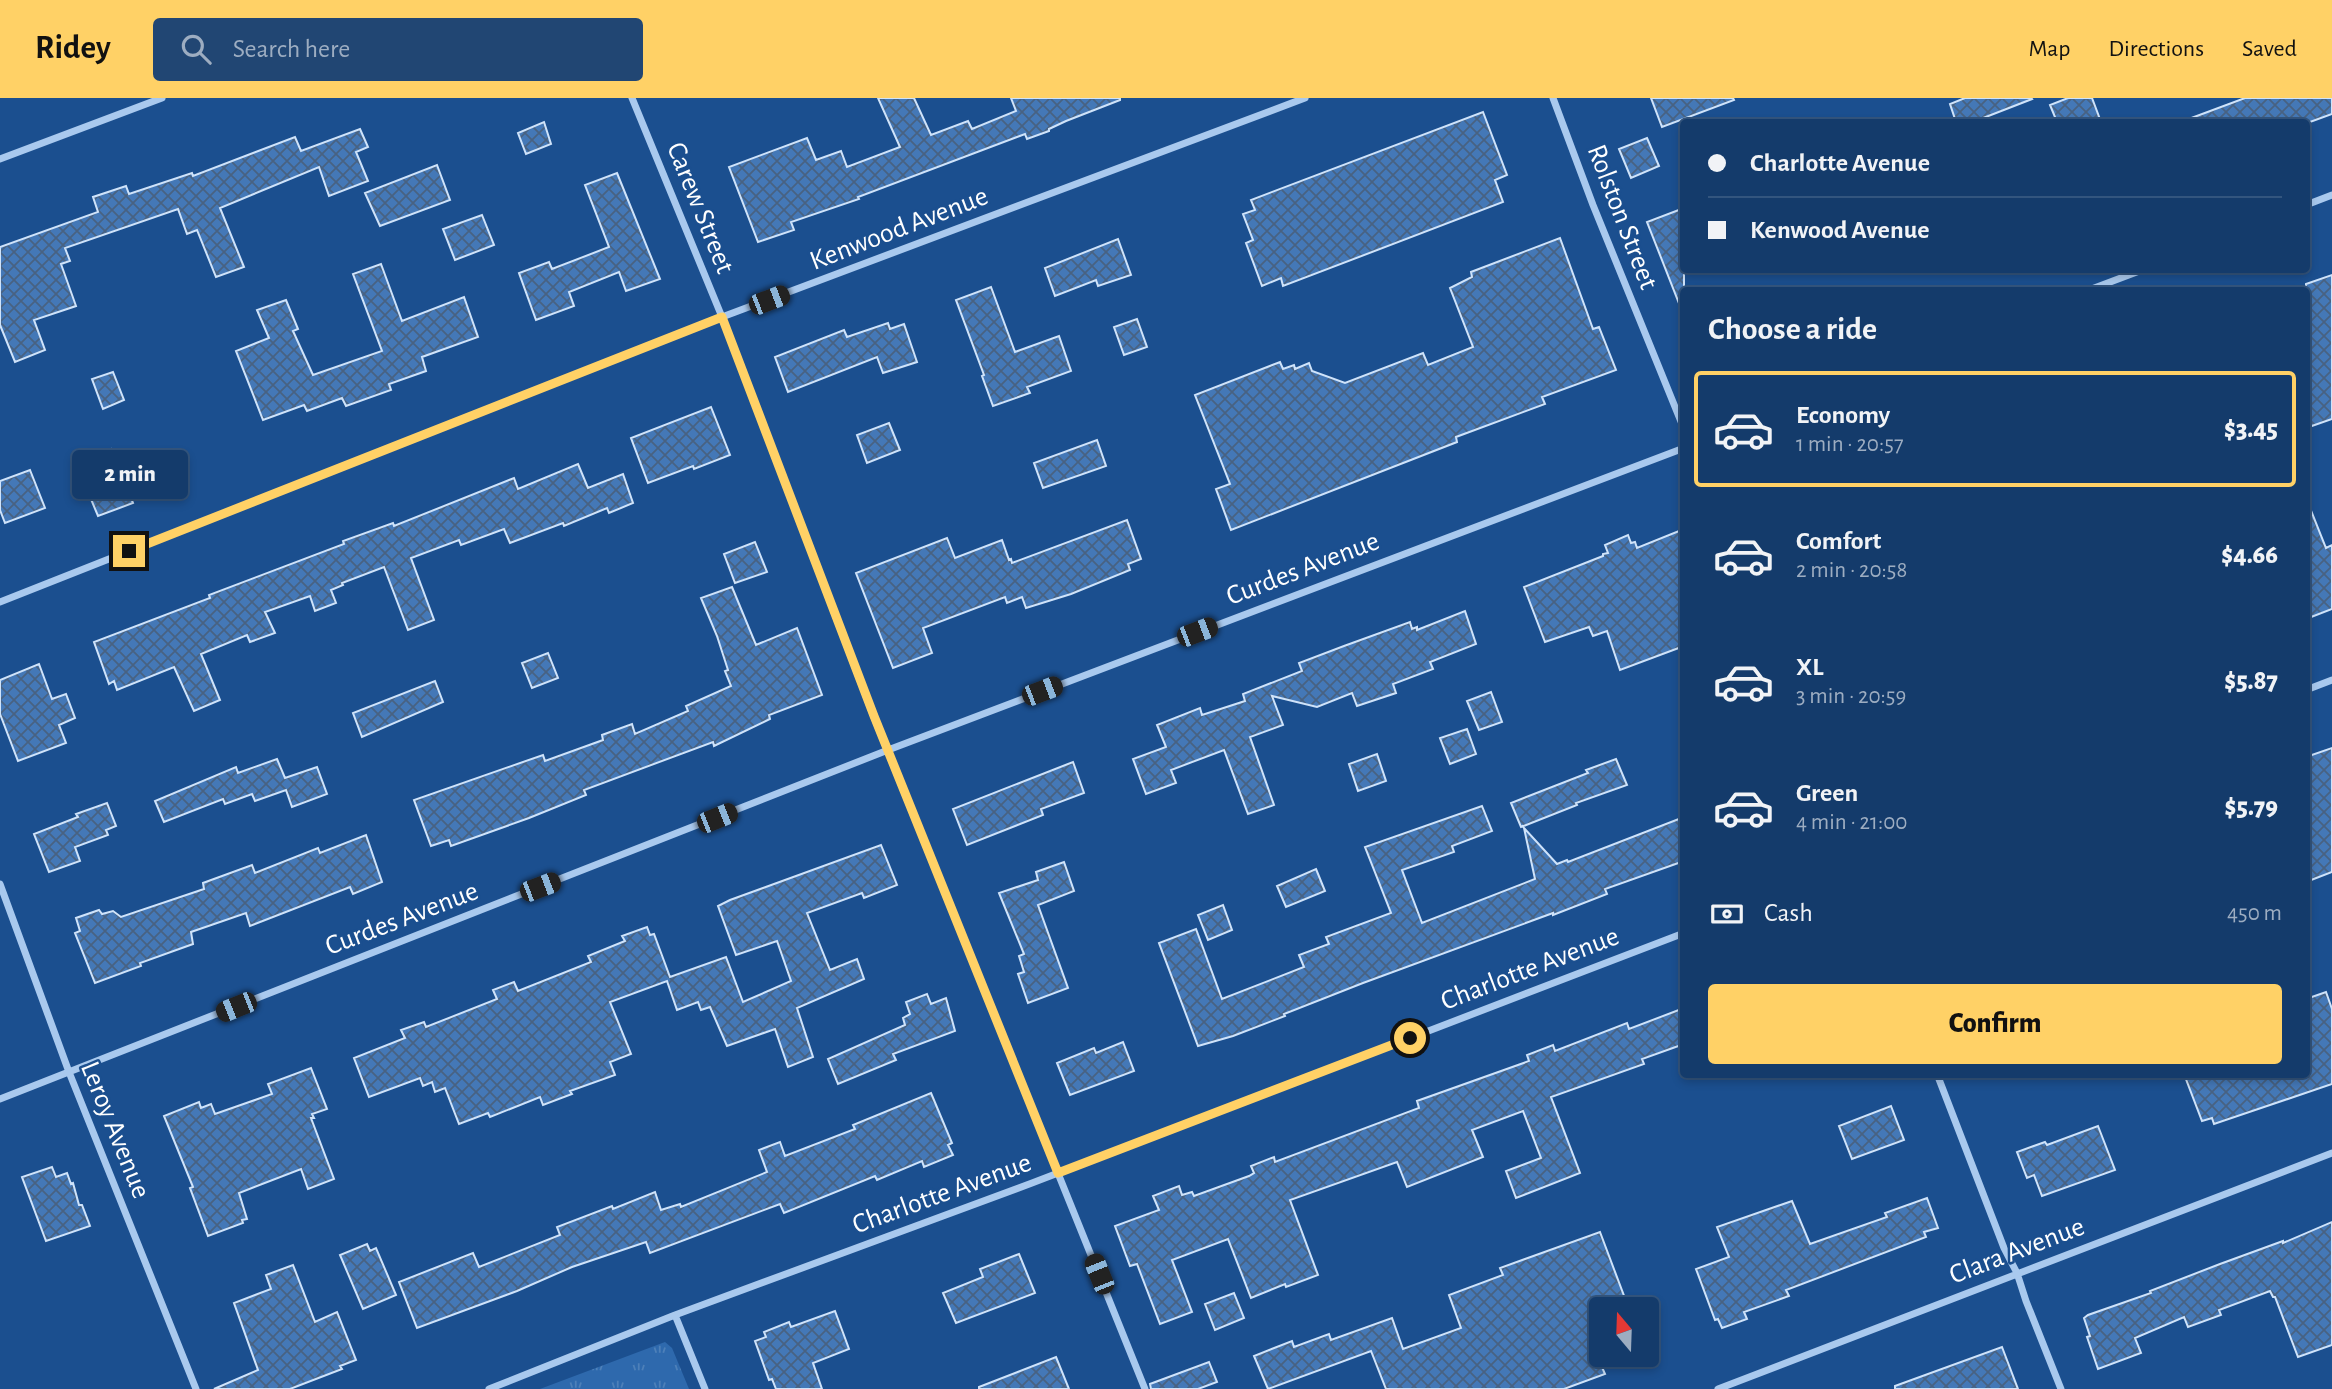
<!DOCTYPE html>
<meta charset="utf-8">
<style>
body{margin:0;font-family:"Alegreya Sans",sans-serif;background:#214673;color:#f1f3f6;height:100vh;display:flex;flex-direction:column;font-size:26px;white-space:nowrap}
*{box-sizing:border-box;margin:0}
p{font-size:23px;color:#9dadc1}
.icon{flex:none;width:38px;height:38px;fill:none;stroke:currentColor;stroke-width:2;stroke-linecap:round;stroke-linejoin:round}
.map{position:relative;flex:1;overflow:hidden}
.drawer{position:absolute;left:1680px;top:189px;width:630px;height:791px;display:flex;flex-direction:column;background:#143b6b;border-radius:7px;box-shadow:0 4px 10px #0003,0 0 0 2px #33557e}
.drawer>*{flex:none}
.hud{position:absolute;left:1680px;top:21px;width:630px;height:154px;border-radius:7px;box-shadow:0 4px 10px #0003,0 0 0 2px #33557e;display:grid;align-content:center;height:154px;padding:0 28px;background:#143b6b}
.needle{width:46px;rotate:341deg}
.fabs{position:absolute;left:1589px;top:1199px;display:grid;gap:14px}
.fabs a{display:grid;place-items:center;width:70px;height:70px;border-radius:7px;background:#143b6b;box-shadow:0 4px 10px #0003,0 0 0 2px #33557e;font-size:35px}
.end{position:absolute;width:32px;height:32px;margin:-16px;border:9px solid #ffd166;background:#111;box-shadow:0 0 0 4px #111}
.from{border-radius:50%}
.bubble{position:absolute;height:49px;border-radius:7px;background:#143b6b;box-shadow:0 4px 10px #0003,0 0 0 2px #33557e;font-size:23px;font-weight:800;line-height:49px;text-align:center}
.car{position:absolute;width:21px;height:42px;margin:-21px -10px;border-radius:9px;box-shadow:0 0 5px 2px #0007;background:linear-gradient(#222 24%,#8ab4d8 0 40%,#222 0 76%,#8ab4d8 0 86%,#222 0)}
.hud b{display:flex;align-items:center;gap:24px;height:66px;font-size:26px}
.hud b+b{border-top:2px solid #33557e}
.hud i{width:18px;height:18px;background:#f1f3f6}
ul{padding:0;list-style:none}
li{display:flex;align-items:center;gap:21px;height:116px;margin:0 14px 10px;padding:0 14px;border:4px solid transparent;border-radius:7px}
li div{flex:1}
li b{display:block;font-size:26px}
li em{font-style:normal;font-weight:800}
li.active{border-color:#ffd166}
li>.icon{width:63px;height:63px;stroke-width:1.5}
h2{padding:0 28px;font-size:32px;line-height:84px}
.pay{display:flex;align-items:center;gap:18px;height:77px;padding:0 28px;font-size:26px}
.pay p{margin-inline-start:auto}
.cta{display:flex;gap:14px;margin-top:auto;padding:14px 28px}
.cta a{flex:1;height:80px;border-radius:7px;background:#ffd166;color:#111;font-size:28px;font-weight:800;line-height:80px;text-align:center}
header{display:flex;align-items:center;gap:42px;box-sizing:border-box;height:98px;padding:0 35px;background:#ffd166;color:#111}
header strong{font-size:33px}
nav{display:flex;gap:38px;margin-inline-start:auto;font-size:24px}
.search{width:490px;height:63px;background:#214673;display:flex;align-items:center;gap:18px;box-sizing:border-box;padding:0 24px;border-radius:7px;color:#9dadc1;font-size:26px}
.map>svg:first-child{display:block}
</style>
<header>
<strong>Ridey</strong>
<div class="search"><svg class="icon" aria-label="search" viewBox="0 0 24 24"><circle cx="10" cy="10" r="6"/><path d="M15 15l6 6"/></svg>Search here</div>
<nav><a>Map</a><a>Directions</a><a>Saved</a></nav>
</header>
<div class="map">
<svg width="2332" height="1291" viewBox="0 0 2332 1291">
<defs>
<pattern id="park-tufts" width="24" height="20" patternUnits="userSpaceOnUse" patternTransform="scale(1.75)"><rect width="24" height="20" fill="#2e69ad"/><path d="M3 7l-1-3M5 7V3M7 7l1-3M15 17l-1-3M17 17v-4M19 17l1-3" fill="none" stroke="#4d80b9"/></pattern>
<pattern id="building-cross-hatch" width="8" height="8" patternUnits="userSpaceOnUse" patternTransform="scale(1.75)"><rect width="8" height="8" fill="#4478b7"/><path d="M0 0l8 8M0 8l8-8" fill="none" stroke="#486282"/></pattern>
</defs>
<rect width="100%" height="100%" fill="#1b4f8f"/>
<path fill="url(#park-tufts)" d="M665,1244L672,1250L689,1291H540Z"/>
<path fill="url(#building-cross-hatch)" stroke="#cfe3fa" stroke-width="2" d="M878,0H914L931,37L968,23L972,31L1016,13L1011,0H1120V2L1066,23L1049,31V33L1027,41L1025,36L858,99L859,101L791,124L794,132L758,144L729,69L807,40L816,62L841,53L847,69L900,49Z
M1651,0H1733L1734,2L1662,29Z
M1965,0H2031L2032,1L1973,24H1956L1950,6Z
M2068,0H2092L2101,24H2057L2050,7Z
M2245,0H2332V16L2310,24H2186V22Z
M1483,14L1507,77L1495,82L1503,104L1283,188L1281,180L1262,188L1246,145L1253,142L1243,116L1255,112L1251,102Z
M544,24L551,46L526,56L518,35Z
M360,31L368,49L356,54L368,83L329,98L319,69L220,110L244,169L216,179L197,132L187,136L178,111L65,150L70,163L61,166L76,208L34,222L45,252L15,264L0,227V149L98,114L93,99L126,88L129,96L192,75L193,78L295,39L301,53Z
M1647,40L1659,68L1631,80L1619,51Z
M437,67L450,102L380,128L365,95Z
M617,75L660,181L626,193L619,174L569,194L574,208L536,222L519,175L549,164L552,171L609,149L585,87Z
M1684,110V213H1682L1647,124Z
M482,117L494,147L455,162L443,131Z
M1560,140L1593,231L1599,229L1616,272L1542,299L1545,306L1456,339L1457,344L1231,432L1216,391L1230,386L1195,297L1280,264L1283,271L1294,267L1295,271L1309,265L1312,273L1345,285L1423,255L1428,267L1473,249L1450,190L1472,179L1471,174Z
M1118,141L1131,177L1098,188L1096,182L1055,198L1045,170Z
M381,166L402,223L464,199L478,239L422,259L426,273L389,286L391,292L346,308L342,300L307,313L304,307L263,322L236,253L269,240L257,212L286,202L298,231L293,233L313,277L382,253L353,176Z
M2332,177V321L2306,330V186Z
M991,189L1015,254L1059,238L1071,273L1027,289L1030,295L993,308L982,278L984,277L956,202Z
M1137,221L1147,249L1124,257L1114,229Z
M888,225L890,231L904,226L917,264L883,275L877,259L788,294L775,259L844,232L847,239Z
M113,274L124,302L103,311L92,281Z
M711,309L730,357L694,371L693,368L648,385L631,340Z
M889,325L900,352L867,365L857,337Z
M1097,342L1106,368L1043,390L1034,365Z
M111,351L133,405L98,418L76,365Z
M578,366L588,390L623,376L633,405L609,415L607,410L564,428L563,425L510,445L504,431L461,447L459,442L411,460L434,522L408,532L384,469L342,485L343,487L331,492L336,505L315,513L310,498L265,514L275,535L250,544L247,537L201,556L220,602L194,613L174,569L117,592L114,583L109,586L94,544L210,500L209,497L344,446L343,443L393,425L394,428L514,380L518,391Z
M30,372L45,410L5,425L0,412V383Z
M2306,405H2308L2326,450L2332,447V511L2306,521Z
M1127,422L1141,461L1128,466L1130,472L1071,496L1026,510L1022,499L1007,505L1005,499L923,530L932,555L893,570L856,475L947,440L955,460L1002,442L1009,462L1011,461L1012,465Z
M1684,431V548L1620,572L1607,533L1593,538L1589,529L1545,544L1524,489L1603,458V456L1608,455L1605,447L1628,437L1631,445L1635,444L1637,450Z
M755,444L767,474L735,485L724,456Z
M732,489L756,547L797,530L822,597L769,617L770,621L714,648L713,644L584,692L586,697L529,720L451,748L449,742L431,748L414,702L543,657L545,663L603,642L602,637L632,626L635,636L688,613L686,608L731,588L725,573L728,572L717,538L701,500Z
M1465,513L1476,546L1430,564L1433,571L1393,586L1396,595L1357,608L1352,595L1317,609L1272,598L1283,627L1250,639L1274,707L1248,716L1224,652L1171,672L1176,685L1146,696L1133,661L1166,649L1157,627L1200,610L1202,617L1245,603L1243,596L1302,573L1299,565L1344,548L1410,524L1412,531L1417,529V532Z
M548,555L558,580L532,590L522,565Z
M39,566L52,601L66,596L75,620L59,627L66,645L18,663L0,616V582Z
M435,583L443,604L362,639L353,615Z
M1491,594L1502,624L1479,632L1467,603Z
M1467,631L1476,656L1450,666L1440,640Z
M2332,650V774L2306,784V659Z
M1377,656L1386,683L1358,693L1349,666Z
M277,661L285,680L317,669L327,696L292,709L286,692L255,703L252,696L225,706L223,701L164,724L155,703L236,669L238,675Z
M1616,661L1627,687L1576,705L1577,707L1521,729L1511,705L1588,675L1586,672Z
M1073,664L1084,695L1041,711L1043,717L967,747L953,711Z
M107,705L116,728L106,732L108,737L75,749L80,763L49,774L34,736L78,719L76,716Z
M1482,708L1492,733L1452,748L1454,754L1402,772L1422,825L1535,781L1524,730L1557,766L1567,762L1568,764L1684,719V763L1605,791L1607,796L1553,817V815L1363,885L1284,916L1285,918L1233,938L1198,948L1159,845L1196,831L1222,901L1304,869L1299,857L1329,846L1326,839L1391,815L1365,749Z
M366,737L382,784L353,796L350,789L250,828L246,815L191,834L193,846L140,865L141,868L95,885L75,835L80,833L76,820L99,812L102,816L113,813L121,819L204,791L203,785L252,767L255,775L318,750L320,755Z
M881,747L897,787L864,800L862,795L807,815L830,872L857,861L864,881L797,910L813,959L788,969L775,931L727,948L710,909L701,912L698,904L677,912L667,883L610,904L631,956L610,964L615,977L570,993L572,996L543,1007L540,999L490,1019L488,1015L459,1026L445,990L435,994L432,984L423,988L420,980L369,999L354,960L405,940L401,932L424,924L426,929L497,901L493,892L514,884L518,893L591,864L588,858L625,843L622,838L647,829L650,837L654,836L670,879L726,859L743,904L791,883L777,843L736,857L718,808L730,802Z
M1064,764L1074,793L1038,807L1068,890L1028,905L1018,876L1024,874L1019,858L1024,856L999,795L1038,782L1036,774Z
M1316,771L1325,793L1286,809L1277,788Z
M1223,807L1232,832L1208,842L1198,817Z
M2326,894L2332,911V986L2214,1026L2212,1020L2202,1023L2184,976H2306V901Z
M927,896L931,906L946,900L955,933L893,956L896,962L838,986L828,961L905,927L903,920L910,916L906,904Z
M1684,910V946L1642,961L1644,966L1551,999L1580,1075L1516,1100L1506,1073L1541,1060L1523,1013L1472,1032L1483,1059L1407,1089L1397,1064L1290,1102L1318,1177L1286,1189L1285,1186L1251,1200L1228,1141L1172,1162L1192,1214L1160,1226L1137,1166L1130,1168L1115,1128L1159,1112L1153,1098L1179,1088L1182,1097L1192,1094L1194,1098L1249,1078L1254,1075L1251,1068L1274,1059L1275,1064L1419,1010L1417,1003L1529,963L1527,957L1553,947L1555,953L1627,925L1629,931Z
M1123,944L1134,973L1070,997L1057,965L1094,950L1096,955Z
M311,970L327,1011L312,1016L314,1020H311L334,1081L308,1091L301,1071L239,1095L247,1121L242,1122L243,1125L208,1138L190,1090L193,1089L164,1018L199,1004L201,1010L211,1006L215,1016L272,996L268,986Z
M931,995L952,1045L948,1047L953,1057L924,1069L922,1063L877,1082L875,1078L784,1115L780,1106L650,1155L646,1144L572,1169L517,1193L417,1230L399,1184L473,1155L479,1169L560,1137L557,1129L612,1108L613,1111L655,1094L661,1112L680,1106L681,1109L767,1074L759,1052L780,1044L785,1058L855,1031L853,1027Z
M1891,1008L1904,1042L1852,1061L1839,1028Z
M2098,1028L2115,1072L2042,1098L2034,1077L2027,1080L2017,1054L2045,1044L2047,1047Z
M52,1069L56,1079L67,1075L71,1086L73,1085L79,1107H82L90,1128L46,1143L22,1079Z
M1927,1100L1938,1130L1924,1134L1926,1139L1786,1192L1789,1198L1744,1214L1747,1221L1722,1230L1718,1221L1715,1222L1696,1171L1729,1159L1717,1129L1792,1103L1810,1146L1887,1119L1885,1115Z
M2332,1124V1247L2298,1259L2275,1199H2273L2270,1193L2219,1212L2221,1217L2188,1229L2184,1219L2135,1240L2141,1255L2098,1271L2087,1239L2090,1238L2084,1220L2088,1217L2151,1195L2150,1193L2220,1166L2283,1143V1145Z
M1600,1134L1629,1211H1601V1267L1605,1276L1564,1291H1386L1371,1253L1268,1291L1254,1258L1292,1243L1294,1249L1329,1236L1331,1242L1392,1220L1403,1251L1461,1230L1449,1197L1503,1177L1500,1170Z
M367,1146L370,1153L376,1150L396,1197L363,1211L340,1157Z
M1019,1156L1035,1195L956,1225L943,1195L983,1179L980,1171Z
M293,1167L315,1224L337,1214L356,1262L340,1268L342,1271L290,1291H214L258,1272L234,1205L271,1191L266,1177Z
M1234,1195L1244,1220L1215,1232L1205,1206Z
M835,1213L849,1251L813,1265L822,1291H776L772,1281L769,1282L755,1243L766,1239L764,1234L789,1224L791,1229Z
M2002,1249L2018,1291H1895V1288Z
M1056,1259L1069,1291H979V1289Z
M1209,1264L1217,1284L1198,1291H1151L1150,1286Z"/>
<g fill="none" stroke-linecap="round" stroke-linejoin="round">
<path stroke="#a9c9ee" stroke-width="7" d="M632,0L722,219L874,619L1145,1291
M1553,0L1593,107L1684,331
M0,61L162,0
M2306,107L2332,97
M2089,192L2142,172
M0,504L722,219L1305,0
M2306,592L2332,582
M0,786L69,974L196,1291
M1937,976L2004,1150L2017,1175L2026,1203L2061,1291
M0,1001L888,652L1684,350
M675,1217L705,1291
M489,1291L675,1217L1032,1085L1684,835
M1718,1291L2332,1055"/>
</g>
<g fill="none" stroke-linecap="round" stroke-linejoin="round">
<path stroke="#ffd166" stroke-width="9" d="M129,453L722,219L874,618L1058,1075L1410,940"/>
</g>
<g text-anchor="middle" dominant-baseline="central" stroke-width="5" stroke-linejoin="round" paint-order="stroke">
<g font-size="28" fill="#fff" stroke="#1b4f8f">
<text transform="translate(700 110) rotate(68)">Carew Street</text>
<text transform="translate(1622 119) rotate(69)">Rolston Street</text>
<text transform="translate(899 131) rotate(-21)">Kenwood Avenue</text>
<text transform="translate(1303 471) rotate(-21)">Curdes Avenue</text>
<text transform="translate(402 821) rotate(-21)">Curdes Avenue</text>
<text transform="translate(1530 871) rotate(-21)">Charlotte Avenue</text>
<text transform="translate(115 1032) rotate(68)">Leroy Avenue</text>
<text transform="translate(942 1096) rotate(-20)">Charlotte Avenue</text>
<text transform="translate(2017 1153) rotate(-21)">Clara Avenue</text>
</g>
</g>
</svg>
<div class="fabs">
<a><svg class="needle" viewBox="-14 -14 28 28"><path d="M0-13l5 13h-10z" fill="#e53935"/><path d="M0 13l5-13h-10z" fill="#9dadc1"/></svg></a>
</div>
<i class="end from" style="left:1410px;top:940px"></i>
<i class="end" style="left:129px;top:453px"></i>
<div class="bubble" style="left:72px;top:352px;width:116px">2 min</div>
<i class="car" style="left:769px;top:202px;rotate:69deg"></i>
<i class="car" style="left:1197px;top:534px;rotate:69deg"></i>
<i class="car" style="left:1042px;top:593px;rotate:69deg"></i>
<i class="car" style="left:717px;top:720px;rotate:68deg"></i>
<i class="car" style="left:540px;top:789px;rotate:69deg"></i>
<i class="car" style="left:236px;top:909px;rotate:248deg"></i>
<i class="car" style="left:1099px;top:1176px;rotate:338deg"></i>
<div class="hud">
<b><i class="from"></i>Charlotte Avenue</b>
<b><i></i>Kenwood Avenue</b>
</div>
<section class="drawer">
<h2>Choose a ride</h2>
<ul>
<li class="active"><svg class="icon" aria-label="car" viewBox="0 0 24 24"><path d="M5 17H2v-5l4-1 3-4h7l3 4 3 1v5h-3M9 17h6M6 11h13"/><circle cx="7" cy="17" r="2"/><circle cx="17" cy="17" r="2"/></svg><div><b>Economy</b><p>1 min · 20:57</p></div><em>$3.45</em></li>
<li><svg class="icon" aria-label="car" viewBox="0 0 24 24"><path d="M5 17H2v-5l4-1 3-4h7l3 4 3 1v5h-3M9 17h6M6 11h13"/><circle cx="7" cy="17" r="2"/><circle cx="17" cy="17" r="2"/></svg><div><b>Comfort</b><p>2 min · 20:58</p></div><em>$4.66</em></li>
<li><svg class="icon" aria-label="car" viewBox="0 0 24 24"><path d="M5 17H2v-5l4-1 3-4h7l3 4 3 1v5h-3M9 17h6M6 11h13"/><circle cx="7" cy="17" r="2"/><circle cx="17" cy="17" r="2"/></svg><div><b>XL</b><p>3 min · 20:59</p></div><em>$5.87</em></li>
<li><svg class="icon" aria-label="car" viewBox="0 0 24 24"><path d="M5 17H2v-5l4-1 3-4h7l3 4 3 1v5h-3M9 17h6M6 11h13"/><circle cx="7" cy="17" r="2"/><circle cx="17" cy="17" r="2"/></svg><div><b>Green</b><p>4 min · 21:00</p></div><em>$5.79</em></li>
</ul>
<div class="pay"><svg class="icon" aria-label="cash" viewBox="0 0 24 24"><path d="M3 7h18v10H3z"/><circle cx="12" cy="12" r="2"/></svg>Cash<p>450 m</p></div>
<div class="cta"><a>Confirm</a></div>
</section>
</div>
